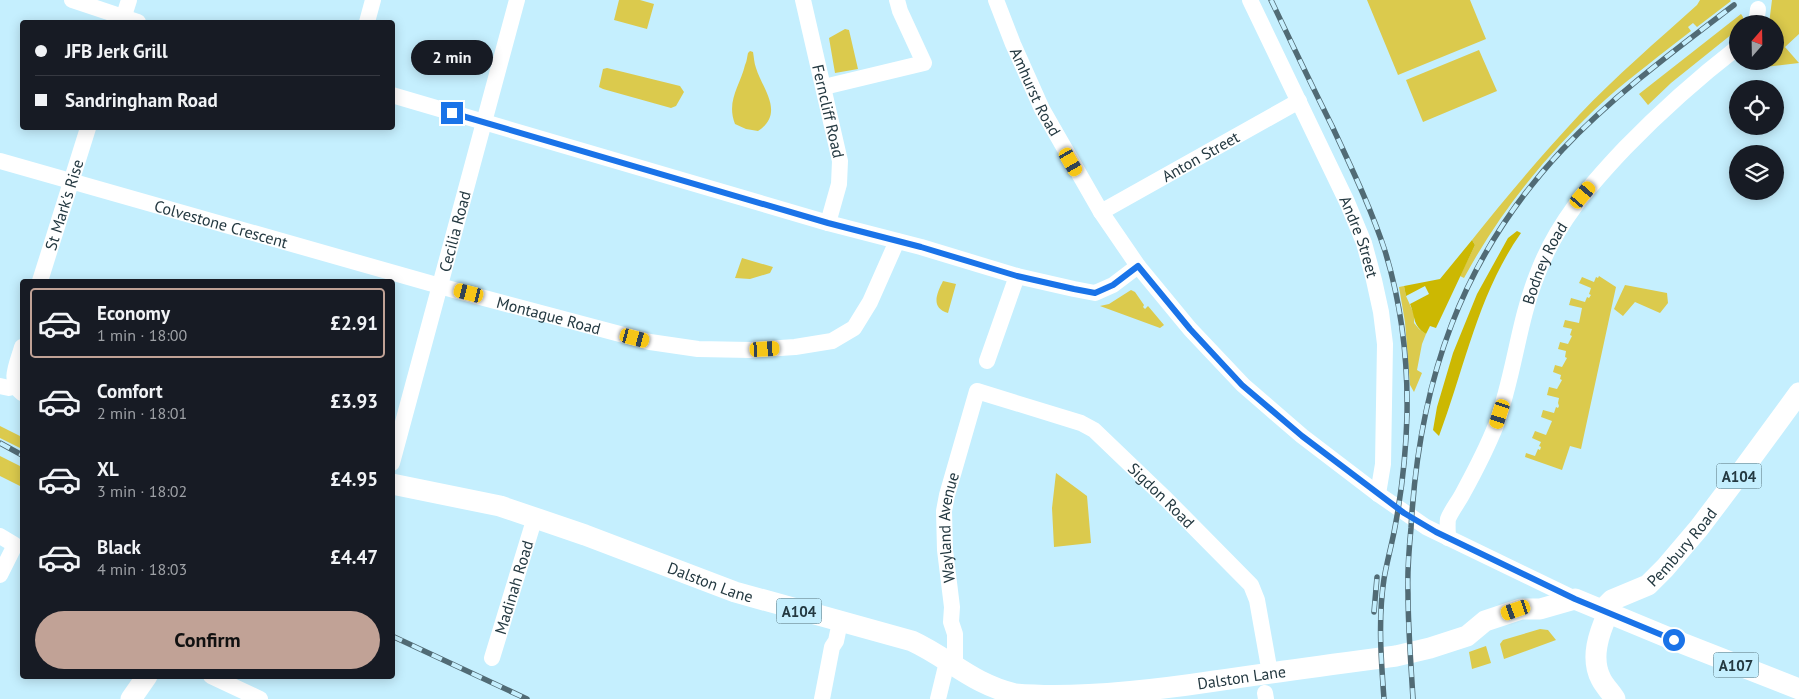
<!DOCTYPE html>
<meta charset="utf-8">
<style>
body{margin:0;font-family:"PT Sans",sans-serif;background:#20242c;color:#f1f3f6;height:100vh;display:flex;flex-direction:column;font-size:19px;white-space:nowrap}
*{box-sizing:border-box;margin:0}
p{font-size:16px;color:#9ea1a6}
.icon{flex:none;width:28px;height:28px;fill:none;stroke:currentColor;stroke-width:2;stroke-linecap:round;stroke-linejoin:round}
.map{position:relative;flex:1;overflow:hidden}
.panel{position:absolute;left:20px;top:279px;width:375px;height:400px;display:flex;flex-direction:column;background:#171b24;border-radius:5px;box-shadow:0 2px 12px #0003}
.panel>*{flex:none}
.guide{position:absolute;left:20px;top:20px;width:375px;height:110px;border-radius:5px;box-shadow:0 2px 12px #0003;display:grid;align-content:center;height:110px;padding:0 15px;background:#171b24}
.needle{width:32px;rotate:20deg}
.tools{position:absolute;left:1729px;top:15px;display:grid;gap:10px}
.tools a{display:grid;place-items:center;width:55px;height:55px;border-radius:50%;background:#171b24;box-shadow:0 2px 12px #0003;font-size:25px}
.end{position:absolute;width:22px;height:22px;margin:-11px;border:6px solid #1a73e8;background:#fff;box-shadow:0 0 0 2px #fff}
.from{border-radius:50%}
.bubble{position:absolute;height:35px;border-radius:18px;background:#171b24;box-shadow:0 2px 12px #0003;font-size:16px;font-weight:700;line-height:35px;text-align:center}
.car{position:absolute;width:15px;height:30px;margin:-15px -8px;border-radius:6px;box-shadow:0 0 4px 1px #0007;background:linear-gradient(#f5c518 24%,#345 0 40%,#f5c518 0 76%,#345 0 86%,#f5c518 0)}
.guide b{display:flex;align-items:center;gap:18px;height:48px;font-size:19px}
.guide b+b{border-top:1px solid #363941}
.guide i{width:12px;height:12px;background:#f1f3f6}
ul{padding:9px 0 0;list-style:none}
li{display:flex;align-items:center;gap:15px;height:70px;margin:0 10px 8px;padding:0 5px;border:2px solid transparent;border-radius:5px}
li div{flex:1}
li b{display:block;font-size:19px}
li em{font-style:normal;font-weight:700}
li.current{border-color:#c1a296}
li>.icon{width:45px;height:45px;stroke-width:1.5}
.action{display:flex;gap:10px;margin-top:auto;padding:10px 15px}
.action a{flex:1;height:58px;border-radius:30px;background:#c1a296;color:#111;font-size:20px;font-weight:700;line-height:58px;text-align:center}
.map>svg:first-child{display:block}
</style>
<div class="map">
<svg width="1799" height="699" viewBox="0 0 1799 699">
<rect width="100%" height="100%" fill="#c5effe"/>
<path fill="#dbca4d" d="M619,0H640L654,4L647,29L614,20Z
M1367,0H1470L1486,39L1398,75Z
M1700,0H1730L1731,1L1697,27L1693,23L1688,27L1691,31C1662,54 1632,76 1605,100C1549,151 1500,211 1464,278L1460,276L1475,245L1472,240C1506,197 1542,155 1579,115C1616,76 1657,41 1697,5Z
M1772,0H1799V34L1785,47L1799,63L1765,67L1760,61H1775V24H1769Z
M1741,14L1743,17V24H1738L1737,30L1671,83L1648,105L1639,94Z
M845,29L849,30L858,69L835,73L829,38Z
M1479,50L1497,91L1423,122L1406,80Z
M750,51L753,52C754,57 754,63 756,68C763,90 785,113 758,131L746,129L735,124C726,101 740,86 745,65C747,61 747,57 748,53Z
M607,68L680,86L684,92L676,106L671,108L603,89L599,87L603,69Z
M742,258L773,267L770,273L750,279L735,278Z
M1599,276L1616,287L1581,449L1570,446L1562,470L1525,457L1526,453L1535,456L1538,449L1540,450L1541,447L1539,446L1541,442L1532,438L1535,431L1546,435L1552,421L1541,417L1543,410L1554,413L1556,407L1558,408L1559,406L1558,403L1559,398L1547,395L1549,387L1557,389L1562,380L1560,379L1561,375L1553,372L1555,365L1562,367L1567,358L1565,357L1566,351L1558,349L1560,342L1568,344L1572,336L1570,335L1572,329L1563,327L1565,320L1579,323L1582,308L1569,305L1571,298L1585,302L1587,297L1589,298L1591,295L1589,294L1591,288L1579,283L1582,277L1594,282L1596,277L1598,278Z
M943,281L956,284L948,313C930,308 937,293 943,281Z
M1625,285L1667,293L1668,303L1660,313L1635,302L1623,316L1614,309Z
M1404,286L1406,296L1414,314V323L1419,329L1426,334L1422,344L1417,370L1422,373L1414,392L1410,385L1405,322L1399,287Z
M1131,290L1135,292L1144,305L1143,307L1145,309L1148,306L1164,325L1160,328L1100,306L1109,304Z
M0,426L22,437V449L0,438Z
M0,456L22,467V487L0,476Z
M1056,473L1087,496L1091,543L1054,547L1052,508Z
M1540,629L1548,630L1556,640L1504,659L1500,644L1503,640Z
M1486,646L1491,663L1472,669L1469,652Z"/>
<path fill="#ccb802" d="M1517,231L1521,233C1478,294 1465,367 1439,436L1433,430L1437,407L1453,353L1477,294L1508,238Z
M1472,240L1475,245L1436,328L1430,326L1426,334C1412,325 1416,318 1410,304L1429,294L1425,286L1406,296L1404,286L1440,279Z"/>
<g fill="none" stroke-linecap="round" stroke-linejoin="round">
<g stroke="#fff" stroke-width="16">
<path d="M72,0L138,22"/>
<path id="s1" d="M803,0L840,161L839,184L828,223"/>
<path id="s2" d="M996,0L1013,44L1042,109L1101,212L1138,266L1190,329L1243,385L1302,436L1378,494L1426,527L1575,599"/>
<path id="s3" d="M1250,0L1347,202L1364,243L1374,280L1381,312L1385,344L1383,464L1378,494"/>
<path d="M122,22L129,0"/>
<path d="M367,22L373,0"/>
<path d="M1756,24L1758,9"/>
<path d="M824,87L924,63L900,11L897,0"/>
<path d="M392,95L828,223L921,247L1017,276L1074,289L1095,293L1113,285L1138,266"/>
<path id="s4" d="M0,161L454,290L650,342L698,349L750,350L795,347L832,341L854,328L870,302L897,241"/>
<path id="s5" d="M1101,212L1299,101"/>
<path id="s6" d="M40,281L88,128"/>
<path d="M22,347C18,362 7,382 22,393"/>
<path d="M987,361L1017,276"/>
<path d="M0,386L9,388L15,386"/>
<path id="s7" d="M392,463C435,309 474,154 517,0"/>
<path d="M0,536L15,545L0,575"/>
<path id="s8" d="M1448,538C1448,533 1447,525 1448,519C1451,511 1459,501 1463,493C1475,471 1487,448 1496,425C1514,376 1518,323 1537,275C1556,224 1588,187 1625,148C1660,112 1698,78 1738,47"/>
<path id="s9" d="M492,658L535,517"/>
<path id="s10" d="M955,667V634L951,622L952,607L945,550L944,511L947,495L977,391L1081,423L1094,430L1166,499L1251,585L1257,600L1270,673"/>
<path d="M211,676L260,699"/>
<path d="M1265,693L1266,699"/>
<path d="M822,699L832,647L836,641L840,622"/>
<path d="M938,699L947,662"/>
</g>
<g stroke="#fff" stroke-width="21">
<path id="s11" d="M392,484L500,506L585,535L735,592L912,641C949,658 972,684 1015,694C1074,699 1156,690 1215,681C1275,672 1336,664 1396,656L1430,648L1467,636L1485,621L1521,609H1540L1575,599L1674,640L1799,689"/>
<path id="s12" d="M1602,610L1612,600L1648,585L1665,568L1699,528L1733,483L1799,393"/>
<path d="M1608,613C1599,633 1590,658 1601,679C1605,687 1611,692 1615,699"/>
<path d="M131,699L147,676"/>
</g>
<defs>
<path id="rail" d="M1271,0C1291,42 1311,84 1332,126C1351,167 1371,208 1385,251C1401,303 1408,360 1407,415C1406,452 1402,490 1395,527C1392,544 1387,561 1384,579C1378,618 1381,659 1384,699
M0,443L22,455
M1374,612L1377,577
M392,636L527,699
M1413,699C1411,664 1408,628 1408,593C1407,571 1409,549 1411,528C1419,381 1461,258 1562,150C1614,95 1675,50 1734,5"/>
</defs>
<use href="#rail" stroke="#516b75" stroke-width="5.5"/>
<use href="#rail" stroke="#c5effe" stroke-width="4" stroke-dasharray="11" stroke-linecap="butt"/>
</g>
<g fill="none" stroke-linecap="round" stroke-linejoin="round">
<path stroke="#1a73e8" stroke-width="6" d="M452,113L828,223L921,247L1017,276L1074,289L1095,293L1113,285L1138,266L1190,329L1242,385L1302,436L1404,513L1436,532L1575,599L1674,640"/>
</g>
<g text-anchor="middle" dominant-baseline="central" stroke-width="4.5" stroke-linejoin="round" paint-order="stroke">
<g fill="#c5effe" stroke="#54707a" stroke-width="1">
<rect x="1716.5" y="463.5" width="45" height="25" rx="4"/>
<rect x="776.5" y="598.5" width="45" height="25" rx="4"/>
<rect x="1713.5" y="652.5" width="45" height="25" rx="4"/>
</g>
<g font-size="15" font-weight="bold" fill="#243941">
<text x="1739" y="476">A104</text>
<text x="799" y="611">A104</text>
<text x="1736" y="665">A107</text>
</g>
<g font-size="16" fill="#243941" stroke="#c5effe">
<text stroke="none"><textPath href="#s2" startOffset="100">Amhurst Road</textPath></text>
<text stroke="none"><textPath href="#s1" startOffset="114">Ferncliff Road</textPath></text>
<text stroke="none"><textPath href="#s5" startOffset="114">Anton Street</textPath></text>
<text stroke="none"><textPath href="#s6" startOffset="80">St Mark's Rise</textPath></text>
<text stroke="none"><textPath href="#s4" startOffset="230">Colvestone Crescent</textPath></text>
<text stroke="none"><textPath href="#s7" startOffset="240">Cecilia Road</textPath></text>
<text stroke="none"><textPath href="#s3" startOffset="261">Andre Street</textPath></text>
<text stroke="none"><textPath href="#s8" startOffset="294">Bodney Road</textPath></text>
<text stroke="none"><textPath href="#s4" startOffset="570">Montague Road</textPath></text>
<text stroke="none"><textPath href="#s10" startOffset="499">Sigdon Road</textPath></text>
<text stroke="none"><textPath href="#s10" startOffset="141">Wayland Avenue</textPath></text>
<text stroke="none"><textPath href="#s12" startOffset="104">Pembury Road</textPath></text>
<text stroke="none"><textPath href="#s11" startOffset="334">Dalston Lane</textPath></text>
<text stroke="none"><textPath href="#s9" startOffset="74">Madinah Road</textPath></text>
<text stroke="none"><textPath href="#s11" startOffset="888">Dalston Lane</textPath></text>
</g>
</g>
</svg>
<div class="tools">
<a><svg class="needle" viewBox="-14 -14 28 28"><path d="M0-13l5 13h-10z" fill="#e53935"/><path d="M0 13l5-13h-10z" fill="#9ea1a6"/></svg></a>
<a><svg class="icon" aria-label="locate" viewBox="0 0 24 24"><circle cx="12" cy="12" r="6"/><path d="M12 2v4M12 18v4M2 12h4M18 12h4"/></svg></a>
<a><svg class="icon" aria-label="layers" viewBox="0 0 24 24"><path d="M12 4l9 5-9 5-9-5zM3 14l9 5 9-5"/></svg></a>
</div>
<i class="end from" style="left:1674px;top:640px"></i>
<i class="end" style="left:452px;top:113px"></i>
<div class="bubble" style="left:411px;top:40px;width:82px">2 min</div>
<i class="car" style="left:1071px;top:162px;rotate:150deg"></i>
<i class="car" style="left:1583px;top:195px;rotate:40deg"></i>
<i class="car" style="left:469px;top:293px;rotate:284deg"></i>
<i class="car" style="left:635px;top:338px;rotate:105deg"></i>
<i class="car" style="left:765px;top:349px;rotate:87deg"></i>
<i class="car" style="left:1500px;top:414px;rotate:198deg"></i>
<i class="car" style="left:1516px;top:610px;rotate:251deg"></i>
<div class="guide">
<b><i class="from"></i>JFB Jerk Grill</b>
<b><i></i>Sandringham Road</b>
</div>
<section class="panel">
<ul>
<li class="current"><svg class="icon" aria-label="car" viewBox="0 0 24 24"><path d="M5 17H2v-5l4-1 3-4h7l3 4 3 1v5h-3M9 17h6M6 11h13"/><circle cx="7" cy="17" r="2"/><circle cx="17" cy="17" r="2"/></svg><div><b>Economy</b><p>1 min · 18:00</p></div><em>£2.91</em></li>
<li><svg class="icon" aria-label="car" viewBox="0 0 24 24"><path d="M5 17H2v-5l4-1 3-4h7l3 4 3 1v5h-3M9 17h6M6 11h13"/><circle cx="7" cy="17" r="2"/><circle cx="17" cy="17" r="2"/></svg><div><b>Comfort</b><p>2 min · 18:01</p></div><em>£3.93</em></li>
<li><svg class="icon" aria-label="car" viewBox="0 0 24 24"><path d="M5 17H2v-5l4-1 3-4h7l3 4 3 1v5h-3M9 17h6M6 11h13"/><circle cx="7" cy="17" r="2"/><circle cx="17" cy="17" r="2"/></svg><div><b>XL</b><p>3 min · 18:02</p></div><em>£4.95</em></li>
<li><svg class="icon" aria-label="car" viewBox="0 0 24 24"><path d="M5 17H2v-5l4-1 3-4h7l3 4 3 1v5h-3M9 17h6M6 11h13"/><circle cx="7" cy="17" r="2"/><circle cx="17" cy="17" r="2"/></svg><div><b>Black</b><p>4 min · 18:03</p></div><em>£4.47</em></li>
</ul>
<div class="action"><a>Confirm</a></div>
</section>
</div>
